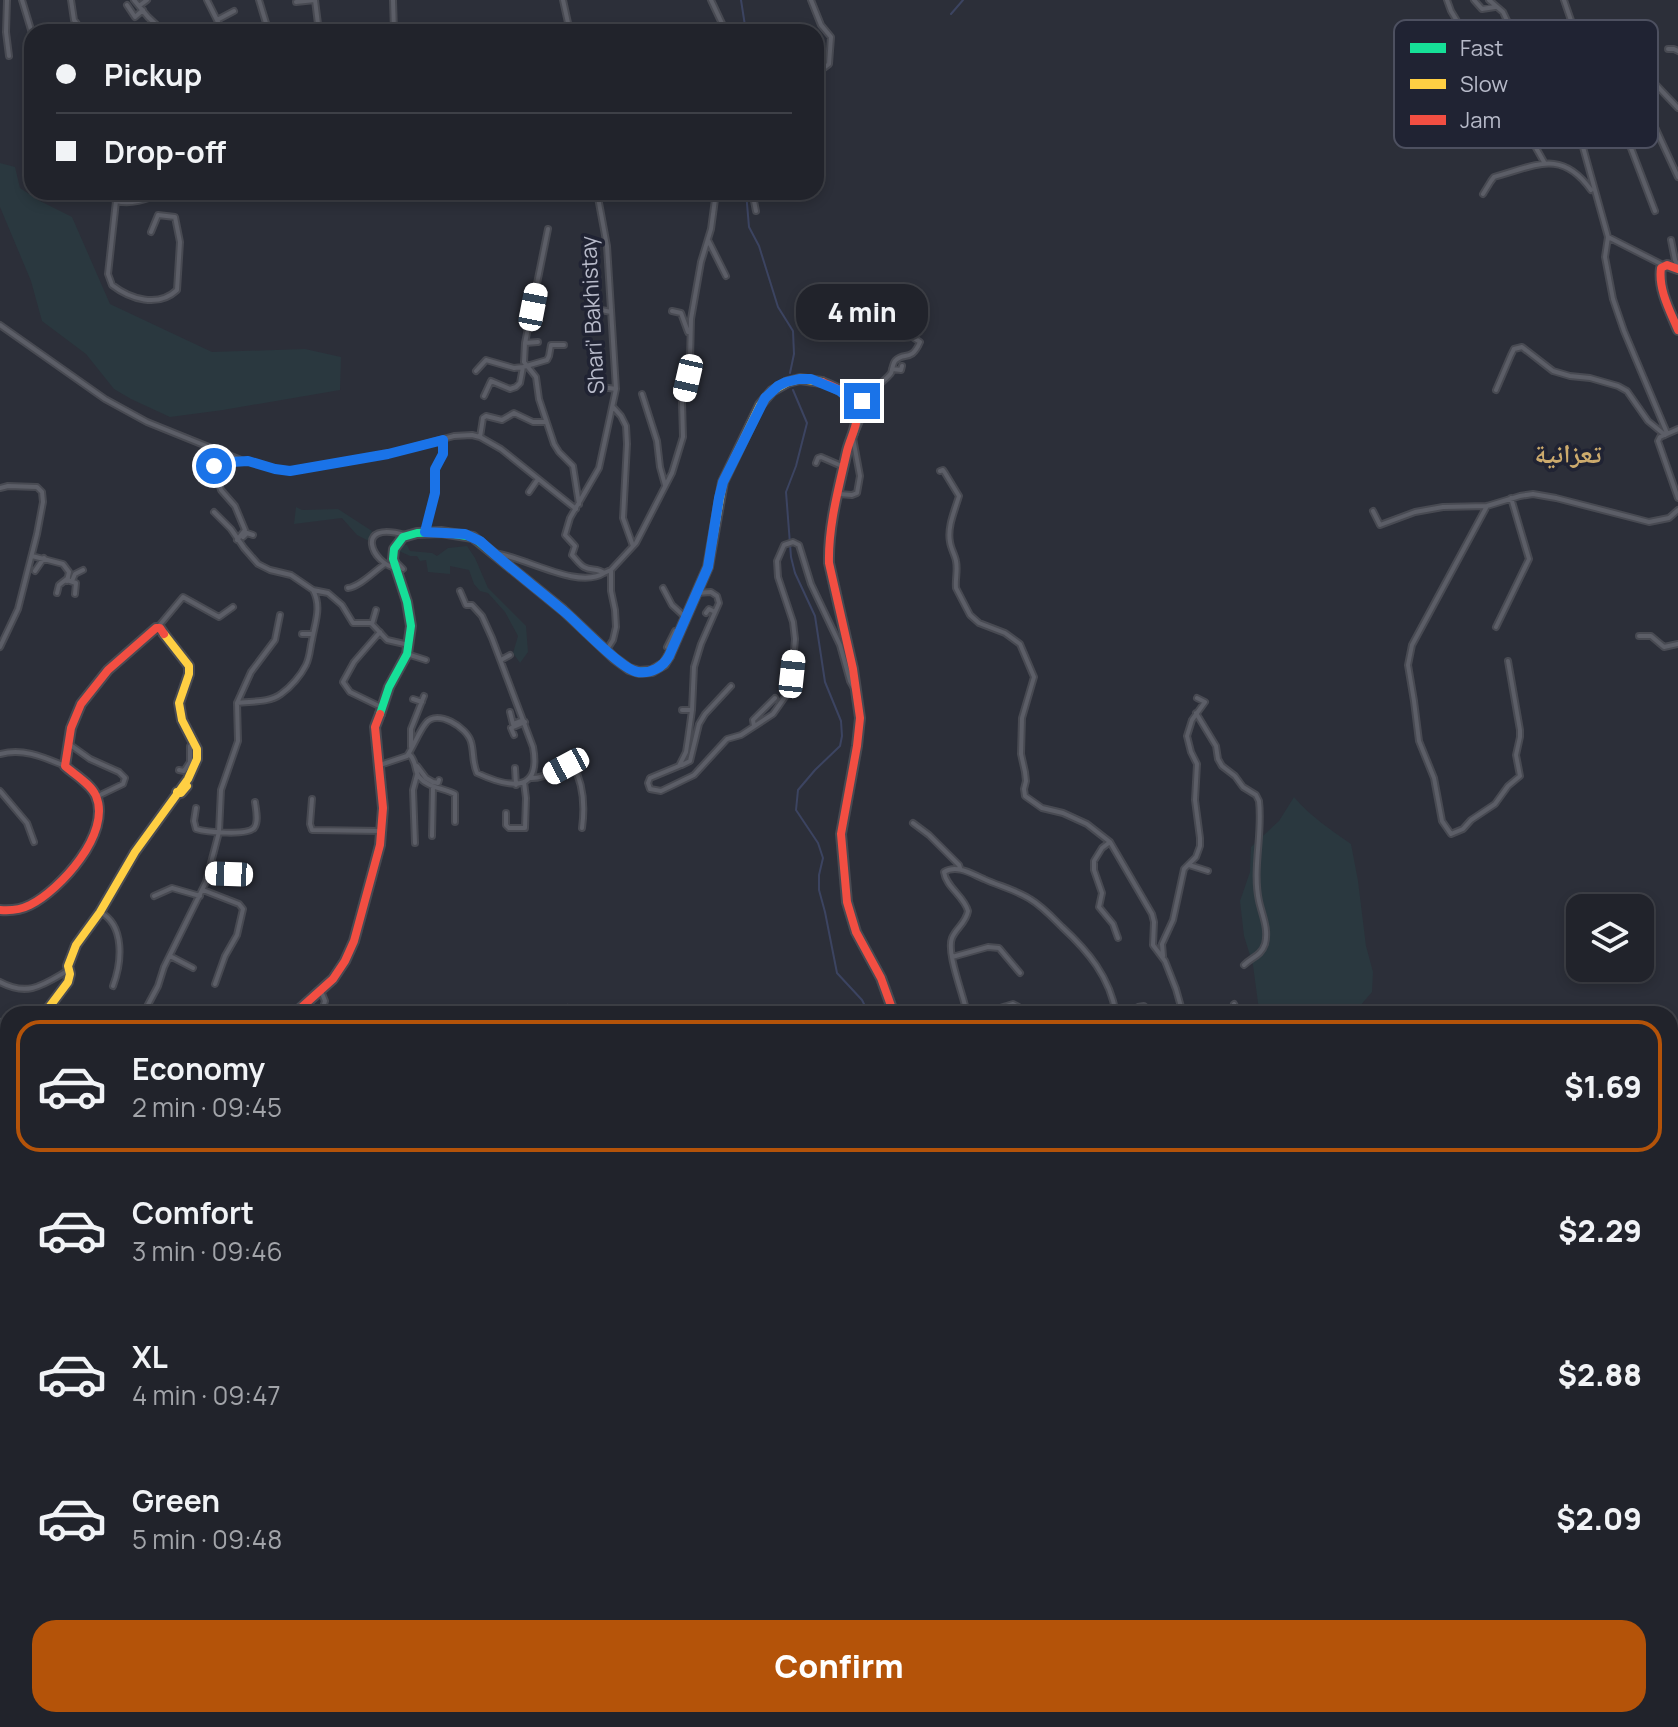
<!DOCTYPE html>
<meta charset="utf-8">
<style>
body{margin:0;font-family:Manrope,"Noto Naskh Arabic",sans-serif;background:#2d2f37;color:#f1f3f6;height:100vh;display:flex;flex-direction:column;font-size:30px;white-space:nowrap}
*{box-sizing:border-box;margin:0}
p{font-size:26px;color:#a2a4a9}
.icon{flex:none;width:44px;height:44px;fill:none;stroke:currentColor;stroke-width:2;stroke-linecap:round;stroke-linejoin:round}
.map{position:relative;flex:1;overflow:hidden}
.details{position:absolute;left:0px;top:1006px;width:1678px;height:722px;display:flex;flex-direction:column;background:#21232b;border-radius:24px 24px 0 0;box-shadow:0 4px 12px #0003,0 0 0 2px #3e4047}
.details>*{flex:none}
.banner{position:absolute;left:24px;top:24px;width:800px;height:176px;border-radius:24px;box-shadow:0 4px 12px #0003,0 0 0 2px #3e4047;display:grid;align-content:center;height:176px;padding:0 32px;background:#21232b}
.controls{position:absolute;left:1566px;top:894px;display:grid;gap:16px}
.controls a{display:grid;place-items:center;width:88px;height:88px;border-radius:16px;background:#21232b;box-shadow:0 4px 12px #0003,0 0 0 2px #3e4047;font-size:40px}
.end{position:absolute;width:36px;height:36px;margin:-18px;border:10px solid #1a73e8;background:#fff;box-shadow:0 0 0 4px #fff}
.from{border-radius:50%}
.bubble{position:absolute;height:56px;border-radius:24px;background:#21232b;box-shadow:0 4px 12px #0003,0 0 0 2px #3e4047;font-size:26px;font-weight:800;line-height:56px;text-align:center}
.car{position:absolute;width:24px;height:48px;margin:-24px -12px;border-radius:10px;box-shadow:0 0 6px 2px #0007;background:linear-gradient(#fff 24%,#345 0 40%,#fff 0 76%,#345 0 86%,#fff 0)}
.banner b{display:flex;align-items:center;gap:28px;height:76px;font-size:30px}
.banner b+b{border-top:2px solid #3e4047}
.banner i{width:20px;height:20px;background:#f1f3f6}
ul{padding:14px 0 0;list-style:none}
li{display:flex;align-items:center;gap:24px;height:132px;margin:0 16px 12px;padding:0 16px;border:4px solid transparent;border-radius:24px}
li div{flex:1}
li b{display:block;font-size:30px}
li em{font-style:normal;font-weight:800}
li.selected{border-color:#b45309}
li>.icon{width:72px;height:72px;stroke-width:1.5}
.action{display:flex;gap:16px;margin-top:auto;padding:16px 32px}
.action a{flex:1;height:92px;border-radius:24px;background:#b45309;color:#fff;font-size:32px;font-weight:800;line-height:92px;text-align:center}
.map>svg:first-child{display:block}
</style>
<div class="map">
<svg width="1678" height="1727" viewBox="0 0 1678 1727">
<rect width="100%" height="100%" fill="#2c2f39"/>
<path fill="#2a383f" d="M0,163L15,167L20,188L38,200L72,217L110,304L212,352L305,349L341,357L340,390L223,410L170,417L131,399L114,389L86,354L42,321L31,281L0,207Z
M296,507L302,510L338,509L372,531L369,541L357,535L342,518L294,524Z
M404,545H407L410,551L432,553L437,556L448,548L467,546L475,558L488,588L526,626L528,652L520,663L513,653L518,636L505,612L488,593L480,591L474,584L469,570L450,566V574L428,572L426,560L420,561L417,556H410L399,551Z
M1294,797C1310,816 1331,830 1351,844L1358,881L1366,946L1373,972L1372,992L1353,1014H1263L1258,1003L1253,965L1244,936L1240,901L1250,872L1251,847L1279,821Z
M1678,1645V1727H1496L1506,1720H1670V1655Z
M1265,1720H1370L1380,1727H1270Z"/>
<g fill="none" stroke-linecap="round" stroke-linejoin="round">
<path stroke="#3c4461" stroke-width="2" d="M741,0L746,32
M951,14L963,0
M746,192L749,227L759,246L778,307L793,331L794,354L790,373
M793,390L807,423L796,466L786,492L791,557L795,573L815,616L825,682L841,721L842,736L840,746L815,770L798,790L796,810L818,843L823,858L819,875V890L825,912L837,973L862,1000L869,1014
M1049,1720L1052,1727"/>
<defs>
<path id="street" d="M7,0L6,32L9,56
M22,0L32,33
M71,0L74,20L83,32
M134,0L148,17L164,32
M207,0L219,24
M259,0L266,23L264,32
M315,0L319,32
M393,0L394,32
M563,0L570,32
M711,0L726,32
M811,0L821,25L831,37L829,64L816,74
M1447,0L1451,11L1477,54
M1474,0L1482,9L1495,7
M1489,0L1503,12L1519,46L1536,67L1578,46L1588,49L1614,70L1634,68L1642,70L1678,108
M1564,0L1587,67L1594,100
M296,2L315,0
M127,5L135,17L143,10
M139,6L147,0
M217,20L234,11
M1668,49H1674L1678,51
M1536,67L1558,108L1581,140L1608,237L1605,257L1613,299L1624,331L1667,433
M1614,70L1636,96L1654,125L1678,177
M1514,109L1544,162
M1581,140L1594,110V100L1612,113L1626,135L1655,211
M108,192L116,201C134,205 149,198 166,192
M1483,194L1491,181L1494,177C1535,166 1561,148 1591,190
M116,201L108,274L112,285C130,299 158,308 177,290L180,242L175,217L158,215L151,232
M756,211L754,201L758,192
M548,229L525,343L524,362L536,377L539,399L554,444L559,452L573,466L579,504
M1608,237L1665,266
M708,240L726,276
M1671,240L1675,260L1678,266
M587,307L611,312
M672,311L681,313L688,332
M0,325L105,399L147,422L241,460
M525,343L538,342
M892,369L901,370L902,366
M476,371L486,360L514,368L523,367L547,360L549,356L551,345H564
M594,386L616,389
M1496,390L1511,355L1514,349L1522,347L1553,371L1570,376L1590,378L1618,386L1627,391L1648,421L1665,435
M642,394L657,441L660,467L665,485
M484,396L491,381L510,389L516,387L520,383L523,367
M855,404C860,401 888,378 891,373C892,371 893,363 895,361C904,351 911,363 920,342L903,331L907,313L905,312L906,300L887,301L883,306V312L879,316
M613,407L621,416L626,426L627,444L623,518L633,546
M1678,429L1660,437L1658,441L1678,498
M480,437L483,418L486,416L502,420L514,413L533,422H546
M816,463L818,458L821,457L844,467
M940,471L943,470L945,473L959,496C955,510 947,527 950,542C951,549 955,555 956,561C958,571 955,579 956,588L970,615L979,623L1005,633L1020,644L1034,677L1022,718L1021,754L1025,772L1026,781L1024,789L1025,796L1042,808L1063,813L1087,824L1110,842L1152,914L1154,922L1153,945L1165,961L1176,989L1183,1014
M0,488L8,486L37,487L42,492L43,502L37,534L18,609L0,647
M529,492L538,479
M839,494L852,495L857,493L860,476L853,438L862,416V401
M1487,506L1412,645L1408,665L1414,701L1419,741L1434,778L1442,821L1451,834L1463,829L1471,820L1495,804L1508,786L1520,776L1516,755L1520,737V730L1508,661
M1373,511L1380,525L1415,512L1443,507L1487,506L1520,496L1533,494L1556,498L1649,522L1669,518L1678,510
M214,512L231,529L244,548L258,564L270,570L291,575L313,590L328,593L342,605L353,623H371L387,640L409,645
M425,532L435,493V469L443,454V440
M243,537L247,533L253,535
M237,540L245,530L235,506L221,490L214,466L216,463L248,461L275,469L290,471L388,454L454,436L472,435L480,437L501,449L576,509
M494,553C523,556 578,590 604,573C597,568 591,571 584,567C579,564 576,559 572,555L575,546L565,535L570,518L599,468L616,389L607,246L597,192
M32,556L63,564L69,572L67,581
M393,559L403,569
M396,568C372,564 353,520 405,535
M35,571L44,558
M604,573L611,570L636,543L672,473L683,437L682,402L690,360L691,319L701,262L711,229L716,192
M67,580L76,583L75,594
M72,581L75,574L83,570
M348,588C361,586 374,571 385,564
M663,588L672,605L685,617
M57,593L59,585L68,578
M697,593L711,592L717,596L719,603L701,644L694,667L692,710L688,739L686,752L679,766L650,778L648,783L650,789L661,791L694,775L727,739L741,735L773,714L787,694L792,674L795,639L793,622L778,577L777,561L784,545L793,542L799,545L811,584L840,645L850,681L855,690
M706,613L709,609L715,612
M372,624L376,610
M158,627L183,597L219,617L233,607
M1496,627L1529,559L1511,498
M380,632L354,662L343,682L350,692L381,707
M302,634H313
M1639,636H1651L1664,647L1678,644
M667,647L675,631L680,632
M606,651L613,640L616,627L615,610L611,591V570
M407,654L426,660
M501,660L510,655
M413,699L422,702
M237,703C251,701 269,703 281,694C291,687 301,675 306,665C310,657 310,648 312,640C315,622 322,607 313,590
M682,710H692
M510,712L513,724L523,720
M1196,713L1216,746L1218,759L1222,766L1235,776L1243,787L1256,795L1259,801C1263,834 1252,868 1259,901C1262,915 1269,929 1265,944C1261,956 1252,957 1244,965
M754,726L753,720L775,698
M514,735L511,728L525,722
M69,744L90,759L119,772L125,778L123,784L96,797
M411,747V729L424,696
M0,754C24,748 43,757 65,766
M409,754C417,761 414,770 419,777C428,788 444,788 455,794V822
M380,765L407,756C414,746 418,733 426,723C437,709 467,727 471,742C474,752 472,762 477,773C507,787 542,795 533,747L492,638L482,616L472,605H466L460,591
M682,765L690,761L699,724L705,714L731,686
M417,766L426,778L433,782L438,783L439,780
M515,768L516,785
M179,770L184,771L190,762V746L194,743
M530,778C546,779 557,767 573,765C584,785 585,806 582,828
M0,791L27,823L34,842
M312,799L310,824L312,830L382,831
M196,808L194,821L196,829C206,832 247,836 254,828C259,822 256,810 255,802
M506,813V825L509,828H525L526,798L524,782
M913,823L929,835L959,865L960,868
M432,836L433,787
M1110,842L1102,848L1094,861V870L1102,893L1099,907L1113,924L1118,938
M415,843L413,790L417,775
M1189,865L1208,871
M209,873L250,875
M203,890L239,904L243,909L237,935L225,956L215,984
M154,896L172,888L200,896
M100,912C125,925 122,962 113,986
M170,956L193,968
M1163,956L1162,944L1173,920L1184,869L1196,857L1200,846V838L1195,800L1197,764L1191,752L1187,736L1192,720L1205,702L1197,698
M952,957L988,947L999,948L1020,973
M0,982C28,997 43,985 67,971
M1234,1004L1239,1014
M143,1014L158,986L164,967L206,882L219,832L221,790L238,741L237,703L251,672L275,640L280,615
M321,1014L325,1001L321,991
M565,1014L568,1008
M967,1014C964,996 946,953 952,938C956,928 966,923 968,911C964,896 946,887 944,872C957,864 972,874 984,879C999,886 1016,890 1030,899C1042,906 1052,917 1062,927C1088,951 1110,977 1116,1014
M997,1014L1000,1008L1013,1004L1031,1014
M1136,1014L1138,1007L1144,1006L1150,1014
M0,1022L8,1026
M1670,1061L1678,1059
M1670,1148L1678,1147
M0,1205L8,1203
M1670,1330L1678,1328
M0,1339L3,1335
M0,1370L8,1362
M0,1508L8,1506
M1670,1551L1678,1548
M0,1672L8,1657
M698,1720L714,1724
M1005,1720L1009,1727
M1201,1720L1205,1727
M286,1721L287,1720
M750,1725L751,1720
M293,1726L307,1720
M29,1727L36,1720
M106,1727L118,1720
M144,1727H153
M233,1727L236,1720
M391,1727L396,1720
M445,1727L449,1720
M483,1727L486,1720
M499,1727L502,1720
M602,1727L603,1720
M646,1727L647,1720"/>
<path id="fast" d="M380,714L389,687L407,654L411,626L407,602L393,559L394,549L403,537L417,533L441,532L473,537L563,610L614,658L629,669L639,672L652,671L664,664L669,656
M0,1606L8,1607"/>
<path id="slow" d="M669,656L708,567L723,482L760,405L772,391L788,382L800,379L822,382
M177,792L181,793L187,786
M44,1014L68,982L70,974L68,966L76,945L100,912L135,852L188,779L197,759V749L182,720L179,703L189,674V666L164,634
M0,1144L8,1142
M293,1720V1727"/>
<path id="jam" d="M1678,269L1667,265L1661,268C1658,289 1670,311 1678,330
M822,382C835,387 852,394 856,408C860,422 850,438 847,451C839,487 828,526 829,563L853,669L860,718L857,746L841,834L847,902L856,932L881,978L894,1014
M0,910C11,911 20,910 30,905C60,890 112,833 96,796C91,784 75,775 65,766L71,728L81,704L108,670L156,628H160L164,634
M294,1014L333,979L345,961L354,941L380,845L383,808L375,727L380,714
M1242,1720L1248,1727"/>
</defs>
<use href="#street" stroke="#484a52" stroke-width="8"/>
<use href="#fast" stroke="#484a52" stroke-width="12"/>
<use href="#slow" stroke="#484a52" stroke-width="12"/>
<use href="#jam" stroke="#484a52" stroke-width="12"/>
<use href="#street" stroke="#5c5e67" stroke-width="4"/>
<use href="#fast" stroke="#16e098" stroke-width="8"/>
<use href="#slow" stroke="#ffcf43" stroke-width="8"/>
<use href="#jam" stroke="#f24e42" stroke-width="8"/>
</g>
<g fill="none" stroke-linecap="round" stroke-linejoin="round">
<path stroke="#1a73e8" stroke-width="10" d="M214,466L216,463L248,461L275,469L290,471L388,454L443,440V454L435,469V493L425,532L465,534L480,541C508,567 538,589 566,613C581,626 622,670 638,672C651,674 663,667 669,656L708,567L719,498L723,482L765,398L778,386L786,382L799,379H811L840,391L855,404L862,401"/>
</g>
<g text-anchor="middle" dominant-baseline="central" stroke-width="7" stroke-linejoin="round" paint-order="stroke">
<g font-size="22" fill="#b7bac9" stroke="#202333">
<text transform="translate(592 315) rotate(-93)">Shari' Bakhistay</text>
</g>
<g font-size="26" font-weight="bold" fill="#cdab6d" stroke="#202333">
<text x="1568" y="453">تعزانية</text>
</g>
</g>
<rect x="1394" y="20" width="264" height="128" rx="12" fill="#202333" stroke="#4d5060" stroke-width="2"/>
<rect x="1410" y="43" width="36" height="10" fill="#16e098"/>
<rect x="1410" y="79" width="36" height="10" fill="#ffcf43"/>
<rect x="1410" y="115" width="36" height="10" fill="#f24e42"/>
<g font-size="22" fill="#b7bac9">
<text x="1460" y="56">Fast</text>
<text x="1460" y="92">Slow</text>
<text x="1460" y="128">Jam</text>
</g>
</svg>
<div class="controls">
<a><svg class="icon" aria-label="layers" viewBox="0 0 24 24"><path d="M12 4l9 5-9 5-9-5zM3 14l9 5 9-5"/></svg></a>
</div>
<i class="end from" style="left:214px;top:466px"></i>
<i class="end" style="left:862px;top:401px"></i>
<div class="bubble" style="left:796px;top:284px;width:132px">4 min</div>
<i class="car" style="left:533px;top:307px;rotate:11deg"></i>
<i class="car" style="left:688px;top:378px;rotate:193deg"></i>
<i class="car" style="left:792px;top:674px;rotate:6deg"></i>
<i class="car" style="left:566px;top:766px;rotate:242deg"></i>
<i class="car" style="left:229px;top:874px;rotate:272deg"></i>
<div class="banner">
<b><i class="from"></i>Pickup</b>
<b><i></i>Drop-off</b>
</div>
<section class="details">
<ul>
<li class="selected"><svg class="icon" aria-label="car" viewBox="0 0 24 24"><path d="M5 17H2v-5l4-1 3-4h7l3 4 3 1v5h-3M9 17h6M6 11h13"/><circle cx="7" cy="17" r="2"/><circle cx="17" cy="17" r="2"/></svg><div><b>Economy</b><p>2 min · 09:45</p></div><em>$1.69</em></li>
<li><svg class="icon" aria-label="car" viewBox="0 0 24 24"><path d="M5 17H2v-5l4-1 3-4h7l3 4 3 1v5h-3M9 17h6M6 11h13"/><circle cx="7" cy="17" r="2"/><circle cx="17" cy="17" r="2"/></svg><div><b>Comfort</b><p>3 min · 09:46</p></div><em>$2.29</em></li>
<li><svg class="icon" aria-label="car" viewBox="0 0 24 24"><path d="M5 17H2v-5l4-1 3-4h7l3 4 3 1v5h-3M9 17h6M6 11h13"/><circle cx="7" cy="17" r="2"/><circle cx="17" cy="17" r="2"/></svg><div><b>XL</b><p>4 min · 09:47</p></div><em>$2.88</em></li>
<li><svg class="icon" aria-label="car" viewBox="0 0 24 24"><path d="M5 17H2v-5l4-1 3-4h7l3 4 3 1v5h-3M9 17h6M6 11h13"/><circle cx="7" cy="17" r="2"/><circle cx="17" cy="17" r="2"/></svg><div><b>Green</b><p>5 min · 09:48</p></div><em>$2.09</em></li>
</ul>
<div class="action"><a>Confirm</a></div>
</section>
</div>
